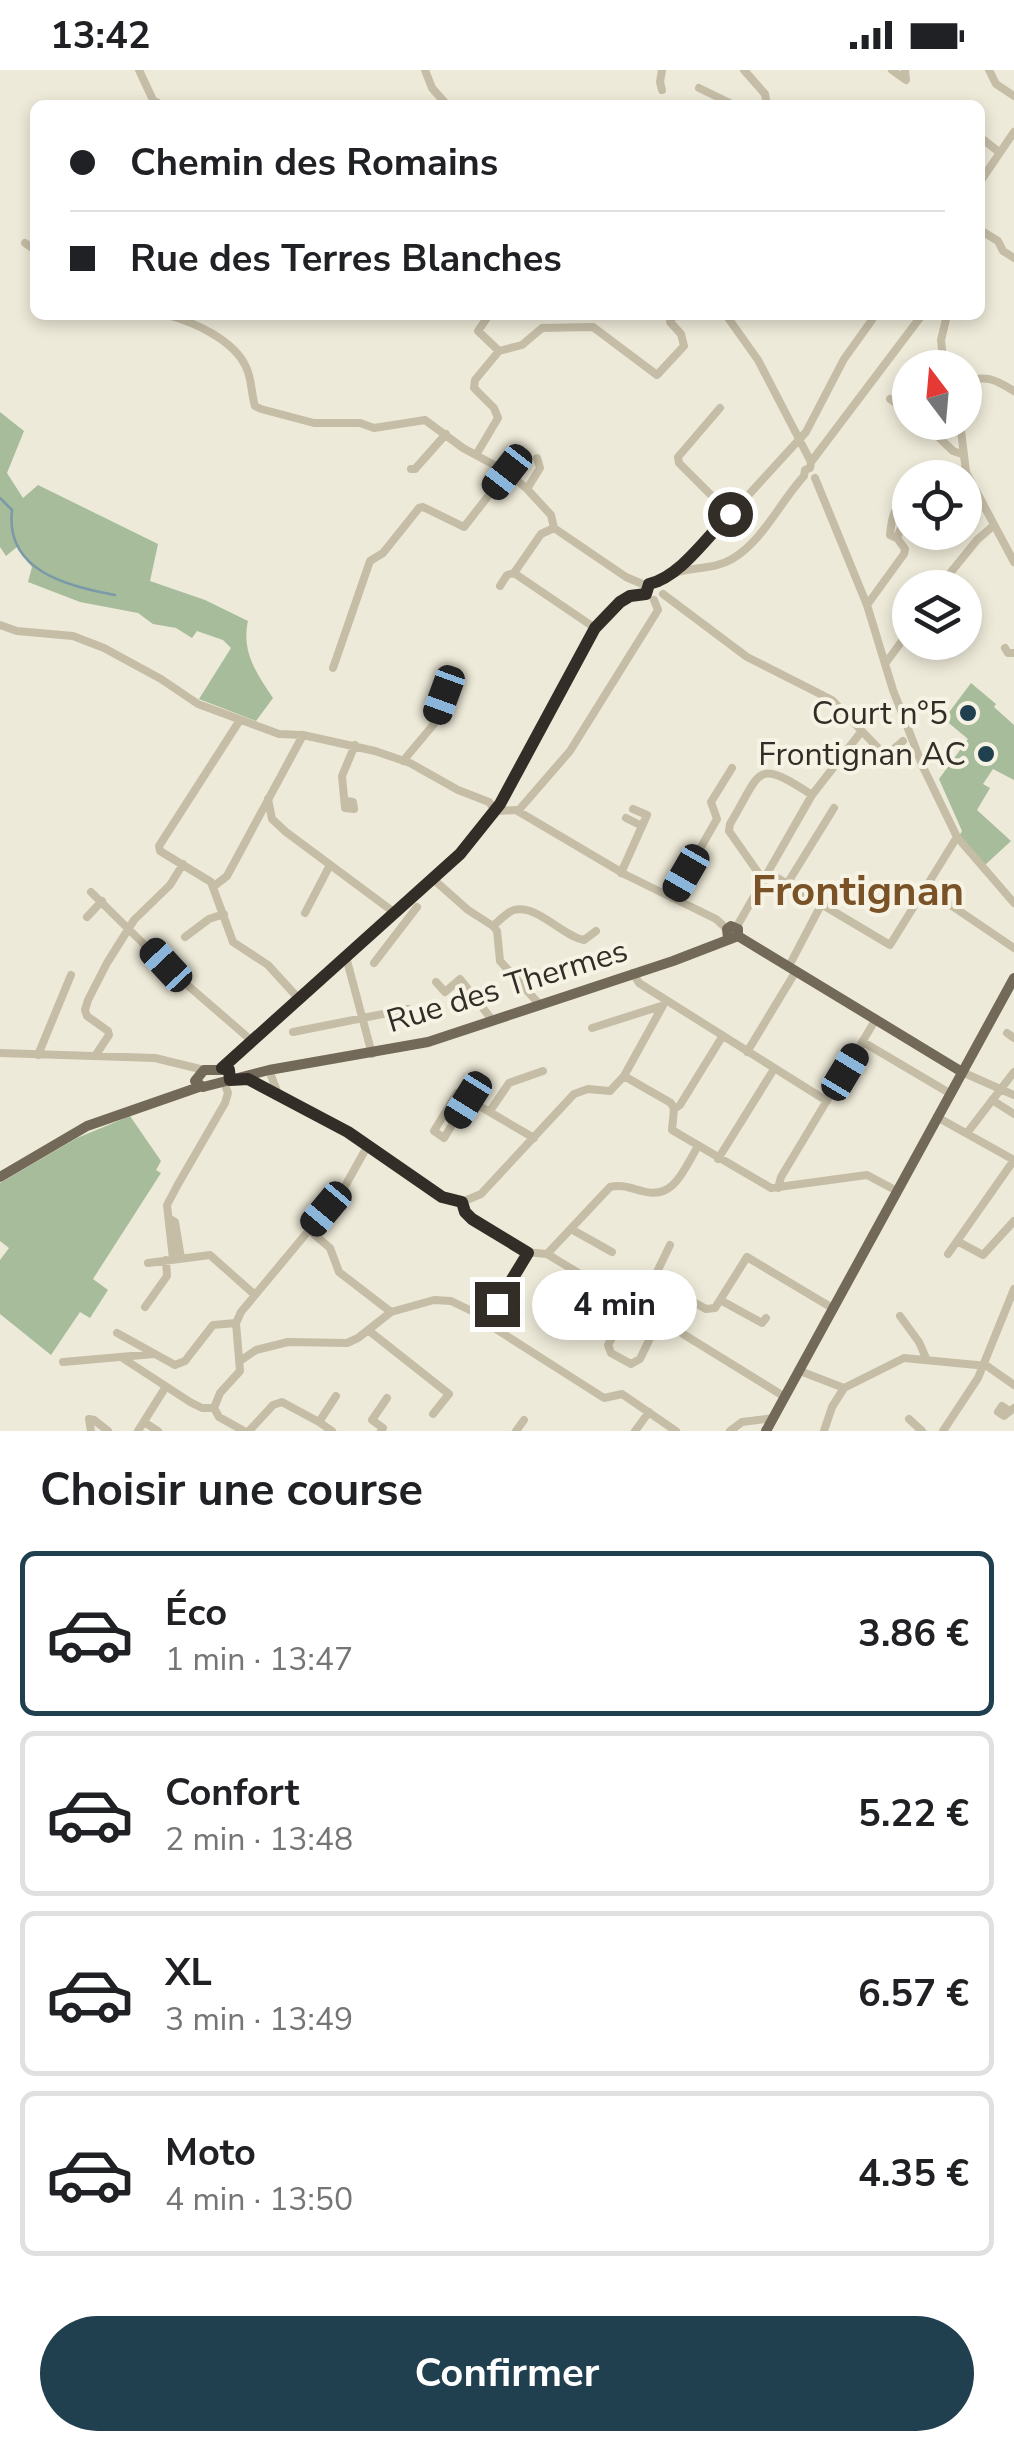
<!DOCTYPE html>
<html lang="fr">
<meta charset="utf-8">
<style>
body{margin:0;font-family:"Nunito Sans",sans-serif;background:#f6f6f6;color:#202124;height:100vh;display:flex;flex-direction:column;font-size:38px;white-space:nowrap}
*{box-sizing:border-box;margin:0}
p{font-size:32px;color:#757577}
.icon{flex:none;width:55px;height:55px;fill:none;stroke:currentColor;stroke-width:2;stroke-linecap:round;stroke-linejoin:round}
.map{position:relative;height:1361px;overflow:hidden}
.panel{display:flex;flex-direction:column;background:#fff;flex:1}
.panel>*{flex:none}
.hud{position:absolute;left:30px;top:30px;width:955px;height:220px;border-radius:15px;box-shadow:0 5px 15px #0003;display:grid;align-content:center;height:220px;padding:0 40px;background:#fff}
.needle{width:65px;rotate:344deg}
.controls{position:absolute;left:892px;top:280px;display:grid;gap:20px}
.controls a{display:grid;place-items:center;width:90px;height:90px;border-radius:50%;background:#fff;box-shadow:0 5px 15px #0003;font-size:50px}
.end{position:absolute;width:45px;height:45px;margin:-22px;border:12px solid #322d26;background:#fff;box-shadow:0 0 0 5px #fff}
.from{border-radius:50%}
.bubble{position:absolute;height:70px;border-radius:35px;background:#fff;box-shadow:0 5px 15px #0003;font-size:32px;font-weight:700;line-height:70px;text-align:center}
.car{position:absolute;width:30px;height:60px;margin:-30px -15px;border-radius:12px;box-shadow:0 0 8px 2px #0007;background:linear-gradient(#222 24%,#8ab4d8 0 40%,#222 0 76%,#8ab4d8 0 86%,#222 0)}
.hud b{display:flex;align-items:center;gap:35px;height:95px;font-size:38px}
.hud b+b{border-top:2px solid #e0e0e0}
.hud i{width:25px;height:25px;background:#202124}
ul{padding:0;list-style:none}
li{display:flex;align-items:center;gap:30px;height:165px;margin:0 20px 15px;padding:0 20px;border:5px solid #e0e0e0;border-radius:15px}
li div{flex:1}
li b{display:block;font-size:38px}
li em{font-style:normal;font-weight:700}
li.active{border-color:#203f4f}
li>.icon{width:90px;height:90px;stroke-width:1.5}
h2{padding:0 40px;font-size:45px;line-height:120px}
.action{display:flex;gap:20px;margin-top:auto;padding:20px 40px}
.action a{flex:1;height:115px;border-radius:60px;background:#203f4f;color:#fff;font-size:40px;font-weight:700;line-height:115px;text-align:center}
.status{display:flex;justify-content:space-between;align-items:center;height:70px;padding:0 50px;background:#fff;direction:ltr}
.status svg{height:28px;fill:currentColor}
.map>svg:first-child{display:block}
</style>
<div class="status"><b>13:42</b><svg viewBox="0 0 49 12"><path d="M0 12V9h3v3zM5 12V6h3v6zM10 12V3h3v9zM15 12V0h3v12zM26 1h20v11H26zM47 4h2v5h-2z"/></svg></div>
<div class="map">
<svg width="1014" height="1361" viewBox="0 0 1014 1361">
<rect width="100%" height="100%" fill="#eeead9"/>
<path fill="#a7bc9a" d="M0,342L24,361L7,403L23,428L38,415L158,474L150,511L205,530L248,551C241,582 257,604 273,628L256,651L199,629L231,578L223,570L197,561L192,568L176,558L153,554L138,543L80,532L28,512L32,497L17,477L6,486L0,477Z
M971,613L996,634L994,637L1014,655V710L993,699L983,714L990,718L977,740L1011,771L985,795L959,766L962,761L939,709L968,669L944,649Z
M130,1046L161,1091L156,1100L161,1103L93,1209L108,1220L90,1248L80,1242L51,1285L0,1244V1190L9,1178L0,1171V1113L77,1068Z"/>
<g fill="none" stroke-linecap="round" stroke-linejoin="round">
<path stroke="#7a99a9" stroke-width="2.5" d="M0,428L12,440C5,501 67,516 115,525"/>
<path stroke="#c5bda6" stroke-width="8" d="M139,0L153,30L161,35
M425,0L432,18L447,35
M662,0L660,12L662,20
M744,0L765,24L767,35
M892,0L906,10L905,0
M989,0L996,14L1014,26
M699,18L734,35
M980,67L999,82
M980,112L1014,62
M980,160L998,171L1003,181L1014,188
M25,173L35,180
M167,245C194,252 234,270 246,297C252,309 251,323 255,336L261,339L314,353H360L374,358L425,350L463,378L507,402L527,419L551,445L554,458L626,507L647,516
M489,245L478,261L499,281
M726,245L758,290L811,392
M944,298L941,270L947,245
M965,312C986,304 996,310 1014,321
M890,329L910,343
M720,338L678,387L679,393L730,444
M923,352L953,381L962,384
M960,352L966,402L1014,492
M476,385L498,348L494,338L474,318L475,310L499,281L522,275L542,258L593,257L657,305L684,276L681,264L670,252L674,245
M411,399H415L446,364
M815,408L867,535L893,620L923,697L957,767L1014,833
M527,419L540,398L537,388
M679,501L806,362L844,289L872,250
M514,503L595,558
M500,516L507,505L514,503L541,464L554,458
M647,516L651,512L659,513C679,493 709,503 732,489C763,471 780,432 804,406L805,400L810,398L811,392L922,245
M938,518L977,470L993,456
M663,524L747,587L832,630L880,680L889,683L903,671
M867,535L904,484L905,479L897,468L910,436L904,432C893,436 891,454 890,465L897,468
M0,555L17,561L73,566L104,578L161,609L198,634L279,664L303,665L375,681L410,693L458,720L489,732L496,741
M1005,578L1008,583H1014
M885,594L910,560
M333,598L370,491L383,483L419,438L423,437L464,457L507,402
M240,650L159,776L160,781L211,812L233,872L268,895L299,929
M403,691L434,654L444,625
M268,729L272,749L286,762L395,843
M347,731L353,732L354,739L345,738L342,706L355,675
M496,741L516,740L626,805L716,849L727,859
M518,741L570,681L658,540L654,530
M626,748L642,756
M621,803L647,745L633,739
M769,803L890,875L957,767
M433,809L468,840L493,856L497,861L500,891L540,935
M764,811L729,761L730,754C762,701 754,687 812,725
M787,814L834,738
M213,817L227,806L303,665
M927,819L1014,878
M91,822L170,900L252,971
M672,828L717,749L711,732L732,698
M305,843L330,795
M87,847L102,831
M493,856C499,851 507,842 514,840C537,834 562,866 584,870L596,861
M736,858L812,725L861,662
M185,867L209,849L224,844
M346,887L372,984
M374,893L417,837
M789,896L821,835
M633,903L639,913L827,1031
M436,912L445,922L460,909L493,951
M592,958L661,936
M293,962L408,939
M1007,963L1014,968
M863,972L951,1024
M747,982L796,901
M0,983L155,988L204,1000
M38,985L71,905
M95,986L109,965L108,961L87,946L85,940L88,930L107,893L134,850L170,815L183,794
M222,998L460,784L501,733L595,558L620,533L630,526L646,525
M269,1000L278,1024
M962,1002L1014,1025
M624,1006L666,930
M241,1007L348,1061L451,1131L462,1132L481,1124L574,1024L588,1019L610,1021L624,1006L671,1033L674,1039L672,1060L771,1118L867,1105L897,1121
M468,1029L444,1068L434,1061L457,1023L534,1068
M992,1030L1014,1044
M674,1039L680,1035L722,967
M490,1041L509,1013L543,1001
M937,1047L1014,1090L948,1184
M967,1063L1014,1002
M718,1089L774,999
M177,1116L225,1033L228,1023L224,1012
M778,1118L781,1107L876,949
M462,1132L465,1142L472,1149L525,1182L547,1184L610,1117C622,1114 630,1118 642,1121C674,1131 684,1099 698,1076
M170,1149L175,1152L181,1188
M571,1159L612,1182
M309,1160L330,1178L339,1202L391,1242
M957,1171L983,1185L1014,1151
M547,1184L630,1234
M173,1189L167,1135L176,1118
M148,1193L210,1185L255,1225
M654,1210L706,1239L715,1238L747,1187L834,1239
M722,1231L762,1253L766,1248
M145,1237L167,1206L166,1190
M637,1237L642,1233L670,1175
M480,1245L485,1252L604,1328L622,1324L676,1361
M629,1246L653,1262L640,1289L631,1294L611,1283L608,1275L622,1250L630,1242
M900,1246L919,1272L926,1288
M573,1253L597,1215
M368,1260L449,1324L433,1344
M117,1263L175,1295L185,1291L213,1255L236,1253
M683,1264L785,1327
M124,1289L190,1332L202,1338H214L219,1347L244,1361
M240,1291L256,1280L288,1272L347,1273L358,1268L391,1242L434,1230L451,1231L480,1245L488,1243L528,1183
M63,1292L154,1284
M800,1301L844,1318L904,1288L987,1296L1014,1315
M214,1338L220,1323L240,1301L236,1253L241,1242L344,1118L368,1075
M1008,1340L1002,1336L998,1342L1004,1346L1014,1338
M909,1349L922,1361
M144,1352L158,1361
M319,1352L332,1361
M91,1361L89,1349L94,1350L108,1361
M138,1361L165,1318
M249,1361L273,1335L282,1332L319,1352L336,1326
M381,1361L383,1358L372,1350L387,1328
M516,1361L524,1350
M635,1361L649,1342
M730,1361L742,1352L773,1348
M824,1361L832,1337L844,1318
M943,1361L978,1308L1014,1219"/>
<path stroke="#726958" stroke-width="10" d="M738,866L962,1002
M728,868L727,859L731,856L738,859V866
M230,1010L229,1000H204L195,1011L203,1017L269,1000L428,972L673,891L738,866
M0,1107L87,1056L199,1017
M766,1361L1014,908"/>
</g>
<g fill="none" stroke-linecap="round" stroke-linejoin="round">
<path stroke="#322d26" stroke-width="12" d="M497,1234L528,1183L472,1149L465,1142L462,1132L442,1127L348,1062L248,1009L230,1010L229,1000L222,998L460,784L500,734L595,558L620,532L630,526L646,524L649,514C680,507 706,468 730,444"/>
</g>
<g fill="#203f4f" stroke="#f7f3e4" stroke-width="4">
<circle cx="968" cy="643" r="10"/>
<circle cx="986" cy="684" r="10"/>
</g>
<g text-anchor="middle" dominant-baseline="central" stroke-width="8" stroke-linejoin="round" paint-order="stroke">
<g font-size="32" fill="#322d26" stroke="#f7f3e4" text-anchor="end">
<text x="948" y="643">Court n°5</text>
<text x="966" y="684">Frontignan AC</text>
</g>
<g font-size="32" fill="#322d26" stroke="#f7f3e4">
<text transform="translate(507 916) rotate(-17)">Rue des Thermes</text>
</g>
<g font-size="42" font-weight="bold" fill="#795227" stroke="#f7f3e4">
<text x="858" y="821">Frontignan</text>
</g>
</g>
</svg>
<div class="controls">
<a><svg class="needle" viewBox="-14 -14 28 28"><path d="M0-13l5 13h-10z" fill="#e53935"/><path d="M0 13l5-13h-10z" fill="#757577"/></svg></a>
<a><svg class="icon" aria-label="locate" viewBox="0 0 24 24"><circle cx="12" cy="12" r="6"/><path d="M12 2v4M12 18v4M2 12h4M18 12h4"/></svg></a>
<a><svg class="icon" aria-label="layers" viewBox="0 0 24 24"><path d="M12 4l9 5-9 5-9-5zM3 14l9 5 9-5"/></svg></a>
</div>
<i class="end from" style="left:730px;top:444px"></i>
<i class="end" style="left:497px;top:1234px"></i>
<div class="bubble" style="left:532px;top:1200px;width:165px">4 min</div>
<i class="car" style="left:507px;top:402px;rotate:218deg"></i>
<i class="car" style="left:444px;top:625px;rotate:200deg"></i>
<i class="car" style="left:686px;top:803px;rotate:210deg"></i>
<i class="car" style="left:166px;top:895px;rotate:317deg"></i>
<i class="car" style="left:845px;top:1002px;rotate:31deg"></i>
<i class="car" style="left:468px;top:1030px;rotate:212deg"></i>
<i class="car" style="left:326px;top:1139px;rotate:220deg"></i>
<div class="hud">
<b><i class="from"></i>Chemin des Romains</b>
<b><i></i>Rue des Terres Blanches</b>
</div>
</div>
<section class="panel">
<h2>Choisir une course</h2>
<ul>
<li class="active"><svg class="icon" aria-label="car" viewBox="0 0 24 24"><path d="M5 17H2v-5l4-1 3-4h7l3 4 3 1v5h-3M9 17h6M6 11h13"/><circle cx="7" cy="17" r="2"/><circle cx="17" cy="17" r="2"/></svg><div><b>Éco</b><p>1 min · 13:47</p></div><em>3.86 €</em></li>
<li><svg class="icon" aria-label="car" viewBox="0 0 24 24"><path d="M5 17H2v-5l4-1 3-4h7l3 4 3 1v5h-3M9 17h6M6 11h13"/><circle cx="7" cy="17" r="2"/><circle cx="17" cy="17" r="2"/></svg><div><b>Confort</b><p>2 min · 13:48</p></div><em>5.22 €</em></li>
<li><svg class="icon" aria-label="car" viewBox="0 0 24 24"><path d="M5 17H2v-5l4-1 3-4h7l3 4 3 1v5h-3M9 17h6M6 11h13"/><circle cx="7" cy="17" r="2"/><circle cx="17" cy="17" r="2"/></svg><div><b>XL</b><p>3 min · 13:49</p></div><em>6.57 €</em></li>
<li><svg class="icon" aria-label="car" viewBox="0 0 24 24"><path d="M5 17H2v-5l4-1 3-4h7l3 4 3 1v5h-3M9 17h6M6 11h13"/><circle cx="7" cy="17" r="2"/><circle cx="17" cy="17" r="2"/></svg><div><b>Moto</b><p>4 min · 13:50</p></div><em>4.35 €</em></li>
</ul>
<div class="action"><a>Confirmer</a></div>
</section>
